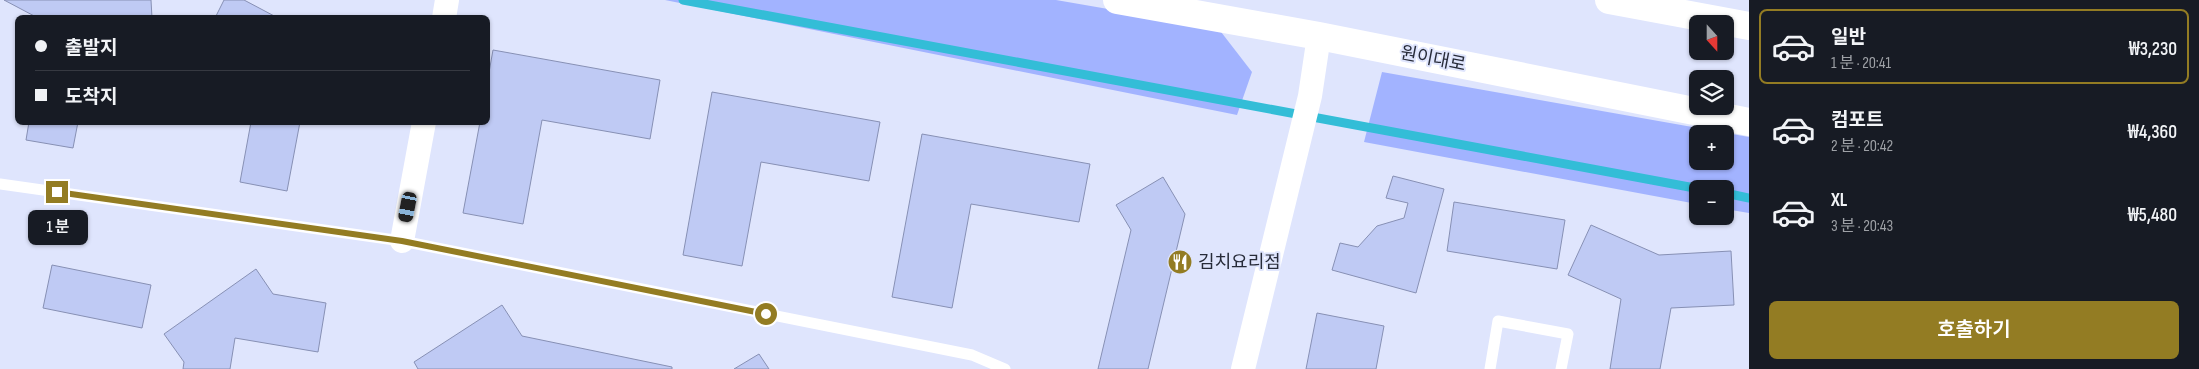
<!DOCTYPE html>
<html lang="ko">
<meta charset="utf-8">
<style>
body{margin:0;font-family:"Sofia Sans Condensed","Noto Sans KR",sans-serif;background:#20242c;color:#f1f3f6;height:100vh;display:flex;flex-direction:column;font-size:19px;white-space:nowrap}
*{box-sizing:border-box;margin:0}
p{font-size:16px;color:#9ea1a6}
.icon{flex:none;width:28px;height:28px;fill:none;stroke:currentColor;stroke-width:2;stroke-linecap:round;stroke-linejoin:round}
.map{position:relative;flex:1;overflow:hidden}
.drawer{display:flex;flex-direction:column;background:#171b24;width:450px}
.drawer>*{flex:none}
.guide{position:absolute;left:15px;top:15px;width:475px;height:110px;border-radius:8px;box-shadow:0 1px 4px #0004;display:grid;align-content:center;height:110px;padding:0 20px;background:#171b24}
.needle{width:32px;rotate:159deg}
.fabs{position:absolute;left:1689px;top:15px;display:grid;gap:10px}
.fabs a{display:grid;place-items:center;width:45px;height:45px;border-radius:8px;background:#171b24;box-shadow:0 1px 4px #0004;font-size:25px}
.end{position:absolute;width:22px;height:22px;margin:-11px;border:6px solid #937c23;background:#fff;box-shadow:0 0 0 2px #fff}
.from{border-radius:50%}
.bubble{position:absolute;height:35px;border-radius:8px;background:#171b24;box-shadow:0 1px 4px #0004;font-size:16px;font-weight:600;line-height:35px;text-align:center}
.car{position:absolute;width:15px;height:30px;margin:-15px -8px;border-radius:6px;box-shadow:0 0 4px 1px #0007;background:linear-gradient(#222 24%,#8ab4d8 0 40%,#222 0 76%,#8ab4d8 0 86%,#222 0)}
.guide b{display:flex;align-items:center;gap:18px;height:48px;font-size:19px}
.guide b+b{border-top:1px solid #363941}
.guide i{width:12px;height:12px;background:#f1f3f6}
ul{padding:9px 0 0;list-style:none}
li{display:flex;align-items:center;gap:15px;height:75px;margin:0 10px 8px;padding:0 10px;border:2px solid transparent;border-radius:8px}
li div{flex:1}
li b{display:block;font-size:19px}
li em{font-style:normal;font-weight:600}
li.selected{border-color:#937c23}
li>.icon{width:45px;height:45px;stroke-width:1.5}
.primary-button{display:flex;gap:10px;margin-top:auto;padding:10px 20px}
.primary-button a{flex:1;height:58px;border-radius:8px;background:#937c23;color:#fff;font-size:20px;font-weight:600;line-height:58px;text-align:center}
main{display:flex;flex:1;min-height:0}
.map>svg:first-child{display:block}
</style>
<main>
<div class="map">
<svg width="1749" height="369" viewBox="0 0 1749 369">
<rect width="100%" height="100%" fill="#dfe5fd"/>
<path fill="#a2b3ff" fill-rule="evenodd" d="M665,0H1056L1218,28L1252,72L1237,115Z
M1382,72L1749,137V213L1725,209V189H1698L1697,204L1364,142ZM1698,134H1725V161H1698Z"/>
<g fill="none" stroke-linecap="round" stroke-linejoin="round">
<path stroke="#33bdd7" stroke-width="9" d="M683,0L1700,189
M1725,193L1749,198"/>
</g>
<path fill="#bfcaf4" stroke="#8790b4" d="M4,0H151L152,18H38Z
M224,0H244L278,18H215Z
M493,50L660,80L650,139L542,120L523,224L463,213L480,122H488V78Z
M712,92L880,122L869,181L761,162L742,266L683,255Z
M29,122H78L73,148L26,140Z
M251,122H300L287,191L240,182Z
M922,134L1090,164L1079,222L971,204L952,308L892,297Z
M1393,176L1444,189L1416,293L1332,270L1340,243L1358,247L1377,226L1404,218L1408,203L1386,198Z
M1163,177L1185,214L1148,369H1098L1131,230L1116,205Z
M1454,202L1565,220L1557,269L1447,251Z
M1591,225L1659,255L1731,251L1734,305L1671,308L1660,369H1610L1621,299L1568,275Z
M52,265L151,285L142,328L43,308Z
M256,269L273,294L326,303L318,352L235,338L230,369H183L184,362L164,334Z
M502,305L522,336L672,367V369H418L414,362Z
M1317,313L1384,326L1376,369H1306Z
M759,354L769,369H734Z"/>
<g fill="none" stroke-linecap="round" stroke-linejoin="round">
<path stroke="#fff" stroke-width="11" d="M0,184L402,241L972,355L1005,369
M1490,369L1498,321L1568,334L1561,369"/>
<path stroke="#fff" stroke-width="24" d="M444,18L447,0
M402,241L424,122
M1243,369L1310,96L1319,36"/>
<path stroke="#fff" stroke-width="28" d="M1117,0L1319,36L1749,122
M1609,0L1749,26"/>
</g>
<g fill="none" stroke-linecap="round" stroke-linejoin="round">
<path stroke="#937c23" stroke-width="6" d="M57,192L402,241L766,314"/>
</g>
<defs>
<symbol id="restaurant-disc" viewBox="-11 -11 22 22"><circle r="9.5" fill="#937c23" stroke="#dfe5fd"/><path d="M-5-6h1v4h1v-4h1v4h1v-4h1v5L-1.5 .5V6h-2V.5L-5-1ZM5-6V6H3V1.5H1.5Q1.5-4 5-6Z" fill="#fff"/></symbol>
</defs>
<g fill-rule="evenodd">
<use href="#restaurant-disc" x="1166" y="248" width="28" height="28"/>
</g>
<g text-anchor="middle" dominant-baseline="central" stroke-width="4" stroke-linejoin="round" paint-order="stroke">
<g font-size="18" fill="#272b39" stroke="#dfe5fd">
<text transform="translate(1433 59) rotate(11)">원이대로</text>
</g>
<g font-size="18" fill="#272b39" stroke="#dfe5fd" text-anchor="start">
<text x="1198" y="262">김치요리점</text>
</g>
</g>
</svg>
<div class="fabs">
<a><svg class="needle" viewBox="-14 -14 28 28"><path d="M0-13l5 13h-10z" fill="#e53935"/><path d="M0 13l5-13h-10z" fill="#9ea1a6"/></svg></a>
<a><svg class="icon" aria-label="layers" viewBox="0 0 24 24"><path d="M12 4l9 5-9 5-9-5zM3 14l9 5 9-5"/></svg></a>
<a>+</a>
<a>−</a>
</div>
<i class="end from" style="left:766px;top:314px"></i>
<i class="end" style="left:57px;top:192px"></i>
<div class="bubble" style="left:28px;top:210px;width:60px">1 분</div>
<i class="car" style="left:408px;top:207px;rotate:191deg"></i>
<div class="guide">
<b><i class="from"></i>출발지</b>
<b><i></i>도착지</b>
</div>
</div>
<section class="drawer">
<ul>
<li class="selected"><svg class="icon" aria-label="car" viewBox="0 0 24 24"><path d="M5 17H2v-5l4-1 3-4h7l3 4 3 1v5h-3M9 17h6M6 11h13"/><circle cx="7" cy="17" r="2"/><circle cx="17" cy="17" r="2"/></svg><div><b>일반</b><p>1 분 · 20:41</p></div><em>₩3,230</em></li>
<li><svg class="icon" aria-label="car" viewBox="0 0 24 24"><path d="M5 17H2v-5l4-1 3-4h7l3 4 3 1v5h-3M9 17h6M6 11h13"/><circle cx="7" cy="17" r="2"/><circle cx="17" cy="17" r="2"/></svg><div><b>컴포트</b><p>2 분 · 20:42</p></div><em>₩4,360</em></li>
<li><svg class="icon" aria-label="car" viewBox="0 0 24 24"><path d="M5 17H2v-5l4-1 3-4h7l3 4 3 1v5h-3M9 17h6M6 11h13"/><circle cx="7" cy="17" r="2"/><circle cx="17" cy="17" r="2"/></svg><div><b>XL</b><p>3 분 · 20:43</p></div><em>₩5,480</em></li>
</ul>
<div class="primary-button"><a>호출하기</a></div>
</section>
</main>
